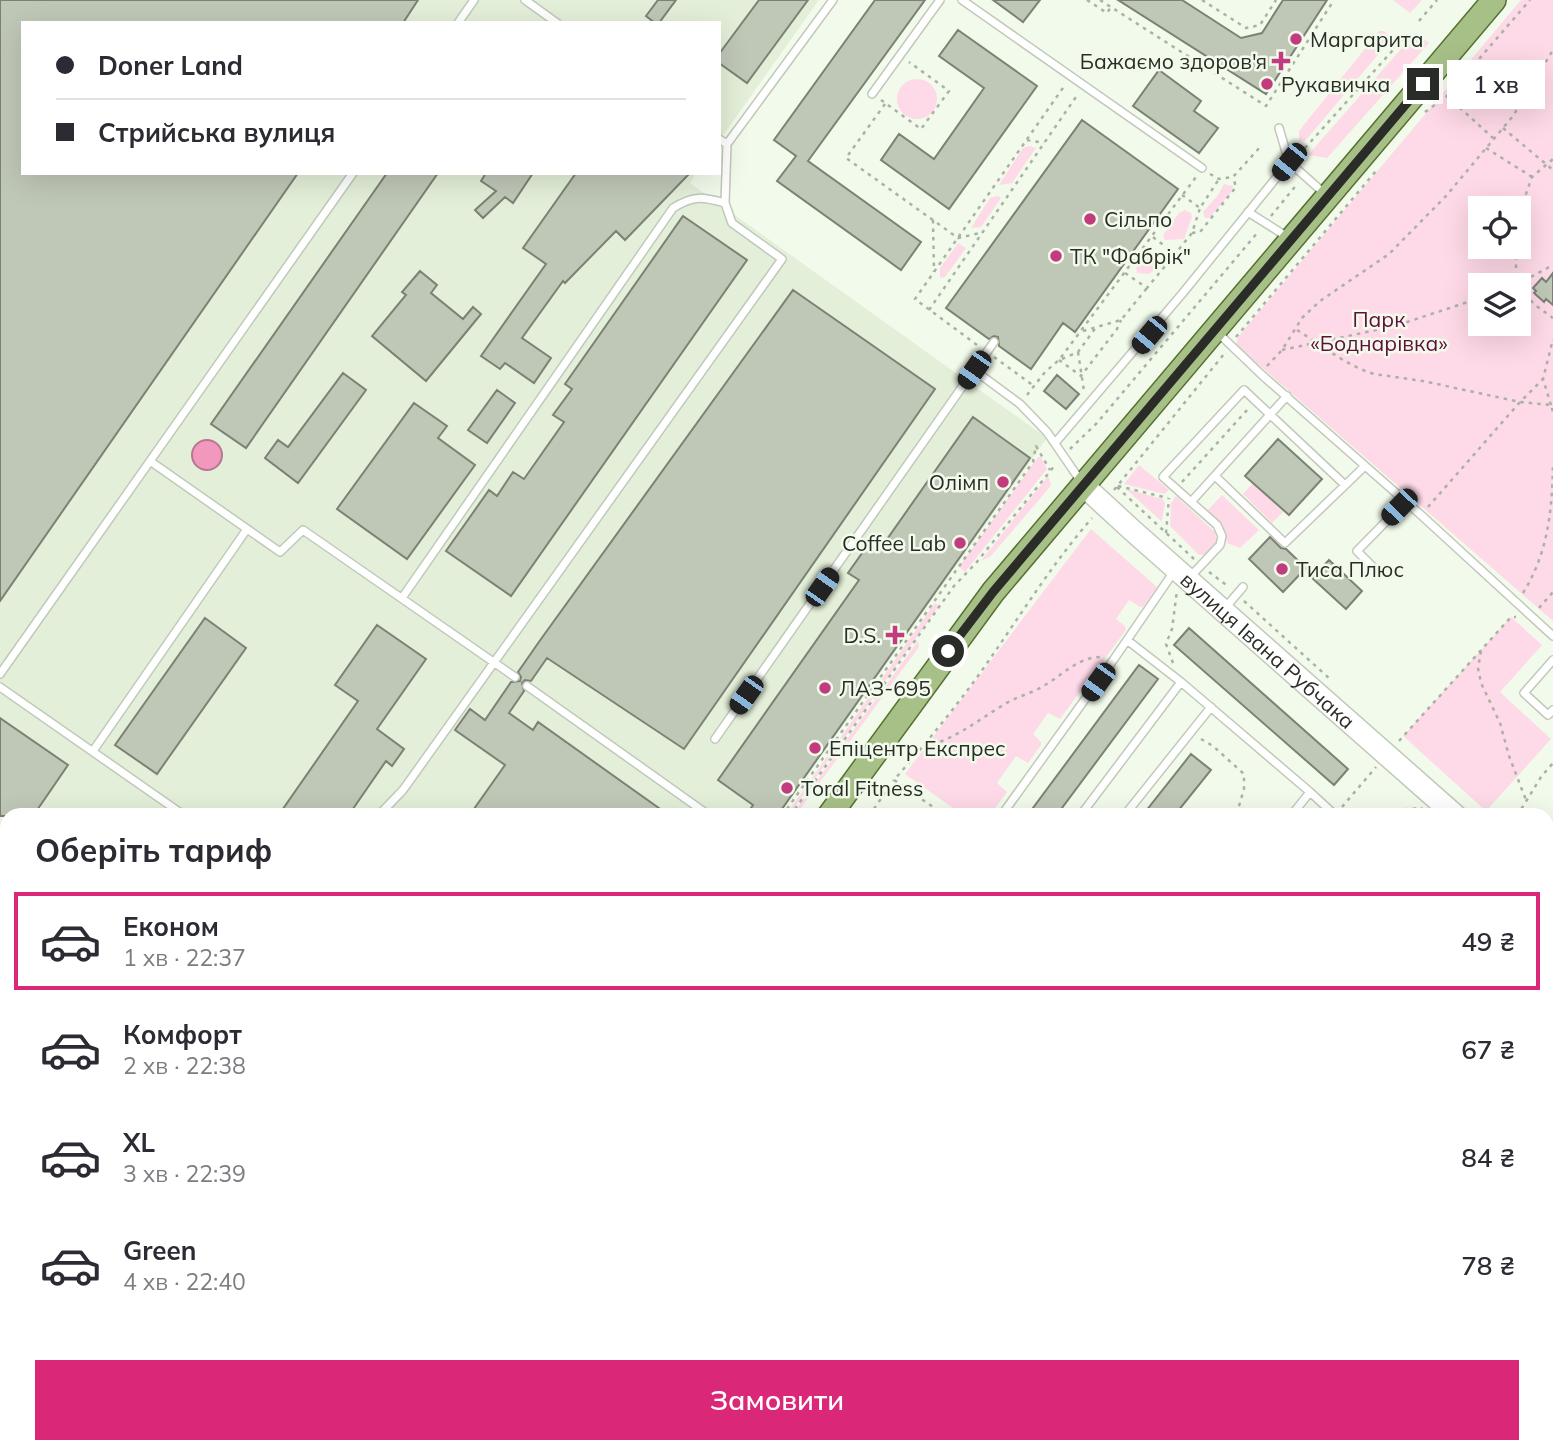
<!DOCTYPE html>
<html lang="uk">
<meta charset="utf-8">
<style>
body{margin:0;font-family:Mulish,sans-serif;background:#f7f7f7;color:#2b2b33;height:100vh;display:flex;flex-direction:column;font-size:26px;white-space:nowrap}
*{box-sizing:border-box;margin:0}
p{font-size:23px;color:#7c7c81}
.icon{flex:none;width:38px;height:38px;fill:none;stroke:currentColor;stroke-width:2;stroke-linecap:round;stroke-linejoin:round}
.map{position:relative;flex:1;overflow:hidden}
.side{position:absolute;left:0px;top:808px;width:1554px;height:646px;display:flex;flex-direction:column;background:#fff;border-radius:21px 21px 0 0;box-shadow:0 7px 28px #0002}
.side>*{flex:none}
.hud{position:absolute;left:21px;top:21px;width:700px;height:154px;border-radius:0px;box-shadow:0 7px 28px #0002;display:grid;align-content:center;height:154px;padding:0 35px;background:#fff}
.fabs{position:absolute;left:1468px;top:196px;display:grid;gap:14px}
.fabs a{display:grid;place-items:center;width:63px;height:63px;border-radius:0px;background:#fff;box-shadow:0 7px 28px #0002;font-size:35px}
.end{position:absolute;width:32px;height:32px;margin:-16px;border:9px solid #2a2d27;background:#fff;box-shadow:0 0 0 4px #fff}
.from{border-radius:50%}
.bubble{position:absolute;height:49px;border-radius:0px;background:#fff;box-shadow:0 7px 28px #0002;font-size:23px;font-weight:600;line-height:49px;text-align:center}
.car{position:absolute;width:21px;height:42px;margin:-21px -10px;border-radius:9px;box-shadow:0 0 5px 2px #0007;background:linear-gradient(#222 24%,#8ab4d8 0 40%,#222 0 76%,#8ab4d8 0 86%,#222 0)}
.hud b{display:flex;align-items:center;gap:24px;height:66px;font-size:26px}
.hud b+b{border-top:2px solid #e1e1e2}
.hud i{width:18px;height:18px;background:#2b2b33}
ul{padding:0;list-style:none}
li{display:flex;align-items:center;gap:21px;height:98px;margin:0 14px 10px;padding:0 21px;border:4px solid transparent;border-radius:0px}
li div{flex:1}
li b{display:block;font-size:26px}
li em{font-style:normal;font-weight:600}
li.active{border-color:#db2777}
li>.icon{width:63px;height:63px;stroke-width:1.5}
h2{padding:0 35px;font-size:32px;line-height:84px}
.button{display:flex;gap:14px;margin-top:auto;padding:14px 35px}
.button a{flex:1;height:80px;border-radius:0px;background:#db2777;color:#fff;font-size:28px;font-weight:600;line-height:80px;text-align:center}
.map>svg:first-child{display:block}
</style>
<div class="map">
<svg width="1553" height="1453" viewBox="0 0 1553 1453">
<rect width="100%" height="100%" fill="#f2fbeb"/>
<path fill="#e3efd8" d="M0,0H819L719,141V23H23V173H696L690,183L1047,438L779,815H52L0,775Z
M1547,927L1553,933V1101L1547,1108Z
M0,984H7V1419L0,1412Z
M34,1447H117L101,1453H40Z
M192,1447H284L279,1453H203Z"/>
<path fill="#fed9e7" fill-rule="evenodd" d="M1393,0H1422L1410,13Z
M1521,0H1553V621L1236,345L1238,337ZM1480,208H1519V247H1480ZM1480,285H1519V324H1480Z
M1379,31H1384L1392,38L1305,141H1299V131Z
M1415,33L1429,43L1327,158L1308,155Z
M897 99a20 20 0 1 1 40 0a20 20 0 1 1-40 0Z
M1029,146L1036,148L1012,183L999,185L1023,148Z
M1224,184L1233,186L1230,194L1209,218H1205L1203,212L1218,195Z
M998,196L1001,198L981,227L971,228L990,198Z
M1185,210L1191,213L1192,217L1184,239L1165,240L1163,235L1179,213Z
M958,243L966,248L945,277L940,278V268Z
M1150,256L1155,257L1158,260L1156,269L1149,274L1137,273L1136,267Z
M1038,457H1041L1047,469L965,572L959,567Z
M1139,465L1169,490L1164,494L1124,484Z
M1048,476L1051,484L1049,488L991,556L981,561Z
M1253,483L1283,512L1272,523L1243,494Z
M1126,489L1163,499L1165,503L1162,520L1161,521Z
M1222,495L1259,530L1240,548L1227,543L1224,530L1207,511Z
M1176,496L1215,532L1217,542L1204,555H1199L1170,526L1171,503Z
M1091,529L1157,587L1143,607H1140L1129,600L1116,619L1125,626L1126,630L1060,719L1048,713L1033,734L1041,742V745L1028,763L1016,756L997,783L1007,792L990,815H963L905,774Z
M935,603L939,606L789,815H786Z
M1511,617L1542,645L1500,692L1551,739L1486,811L1403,736Z
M918,641L919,647L796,815H792Z
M417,1447H458L454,1453H413Z
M1382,1447H1419L1414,1453H1376Z
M1500,1447H1542L1545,1451L1497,1453Z"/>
<path fill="#f297bd" stroke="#b67790" stroke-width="2" d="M192 455a15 15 0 1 1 30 0a15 15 0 1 1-30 0Z"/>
<path fill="#bfc7b7" stroke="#7b8274" stroke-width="2" d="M0,0H418L403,23H23V173H298L0,601Z
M658,0H676L659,23H655L646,16Z
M759,0H808L747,83L719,63V54Z
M875,0H925L808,161L921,242L901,270L777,181L796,156L774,140Z
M993,0H1040L1023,22Z
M1118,0H1182L1241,38L1262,33L1283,0H1327L1266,94Z
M958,30L1037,86L949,209L881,160L899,134L934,159L984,88L939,56Z
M1159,70L1201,101L1194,111L1218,128L1199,153L1133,106Z
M1082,120L1178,189L1075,332L1063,323L1031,369L999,346L998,337L994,336L989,339L946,308Z
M387,173H438L246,448L211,424Z
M486,173H533L513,203L505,197L483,218L475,210L496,191L481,181Z
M576,173H690L625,240L616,231L565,283L563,281L522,338L551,358L534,383L505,363L500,369L481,356L546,264L523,248Z
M683,216L747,260L511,596L446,551L489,490L497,496L513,472L524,479L564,422L553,415L572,389L565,384Z
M420,271L437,285L431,293L463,319L473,307L481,314L426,381L372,336L406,295L402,292Z
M1553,273V305L1546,299L1544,302L1534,293L1536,291L1533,288L1542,278L1546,282Z
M793,290L935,389L684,749L547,658L531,681L525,680L522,683L524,691L509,713L533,730L538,722L670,816H469L505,765L455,730L470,709L485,720L511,682L520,681L521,677L518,672L541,639Z
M343,373L366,390L298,483L265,458L278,440L288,447Z
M1057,375L1079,394L1066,409L1044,391Z
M497,390L515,403L487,443L468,430Z
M414,403L447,426L438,438L475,465L407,559L337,509Z
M973,417L1030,458L777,816H746L753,805L718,780L859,580L848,573L875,535L885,542Z
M1278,439L1322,479L1289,515L1245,476Z
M1270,537L1281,548L1286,549L1306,568L1283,592L1249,559Z
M1329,560L1362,591L1346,609L1312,578Z
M205,618L246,648L157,774L115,745Z
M377,625L426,659L377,729L404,749L392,766L386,761L348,816H278L358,701L335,685Z
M1189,628L1348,769L1334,785L1174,645Z
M1139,665L1158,679L1056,816H1027Z
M0,718L68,765L33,816H0Z
M1191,754L1211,770L1174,816H1142Z"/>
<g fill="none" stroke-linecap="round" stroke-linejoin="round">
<defs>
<path id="lane" d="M525,0L557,23
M962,0L1202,168
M458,23L474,0
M872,94L940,0
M1279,128L1289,162L1325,194
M719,139L727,144L833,0
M1248,212L1289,238
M1216,331L1263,376L1421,515L1553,636
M974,370L994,342
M1055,443L1182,294L1289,162
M150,461L280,552L303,530L515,677
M1215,476L1285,543L1365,466
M1191,502L1287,396
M1379,573L1357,551L1405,502
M1190,577L1220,545L1222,536L1217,525L1163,477L1244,390L1345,485
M402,598L673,208C694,195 703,197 725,203
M1225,608L1243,587
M1127,640L1181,682
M1553,660L1524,693L1548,715L1553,710
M0,674L353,173
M527,686L710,816
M0,687L185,816
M715,739L974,370L1020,404L1047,432L1082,483
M93,751L247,529
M1310,792L1336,816
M378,816L403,790L782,259L732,223L725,203L727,144
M1001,816L1114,659L1175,570
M1080,816L1181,682L1310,792L1291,816
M1124,816L1211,707
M1547,1052L1553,1045
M1547,1085L1553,1090
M1547,1118L1553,1111
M1547,1251L1553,1245
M81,1447L84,1453
M721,1447L728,1453
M836,1447L844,1453
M883,1447L890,1453
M1305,1447L1311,1453
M150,1453L160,1447
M475,1453L480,1447
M534,1453H551
M799,1453L803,1447
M925,1453L930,1447
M984,1453L982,1451L986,1447
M1095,1453L1101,1447
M1353,1453L1359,1447"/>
<path id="street" d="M0,1437L7,1444"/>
<g id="secondary">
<path id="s1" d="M1083,485L1133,531L1456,816"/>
<path d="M1547,897L1553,902"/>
<path d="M1206,1447L1211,1453"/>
</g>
<path id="primary" d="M829,816L993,592L1494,0
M370,1453L375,1447"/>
</defs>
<use href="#lane" stroke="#c1c9ba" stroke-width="10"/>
<use href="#street" stroke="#c1c9ba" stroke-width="18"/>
<use href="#secondary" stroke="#c1c9ba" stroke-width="24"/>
<use href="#primary" stroke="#567131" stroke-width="26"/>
<path stroke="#aab1a5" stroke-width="2.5" stroke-dasharray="3.5 5" stroke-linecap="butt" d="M1087,0L1107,13L1111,7
M1100,0L1266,106L1334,0
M1202,0L1246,28L1260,25L1276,0
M1419,21L1437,0
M1447,96L1493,138
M881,100L921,129L949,91L909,62
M885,104L846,158L958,238L980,233
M1425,112L1447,96L1530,0
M1503,128L1553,170
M1027,140L1044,143
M1296,147H1306L1402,40
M1486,148L1532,177
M1210,174L1219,179L1233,177L1261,146
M1182,195L1200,208L1219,179
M1271,216L1298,183
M933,220L934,272
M1519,228L1526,194L1532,177L1553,159
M1192,233L1200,232L1236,187L1233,177
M1153,237L1175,254L1192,233L1200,208
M1125,273L1147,288L1175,254
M1516,285L1553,265
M1516,285V247
M1519,288L1535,305L1553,318
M929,310L1078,94
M1297,330C1323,346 1345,365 1374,374L1423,381L1520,402L1551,405L1553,412
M1083,331L1121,320L1147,288
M1236,337L1376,171
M977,345L915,299L1065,85
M1282,350L1395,326L1480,298
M1078,352L1084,391L1082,393
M994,357L1034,386
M1062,359L1078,352L1097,326
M1059,360L1081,376L1117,329L1121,320
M1267,366L1282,350L1302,318L1320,301L1389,254L1446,196L1513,116L1553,50
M1027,395L1045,372L1059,360L1196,177
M1551,405L1543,379L1553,339
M1036,446L1050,470
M1070,449L1097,423L1258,232
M1182,482L1248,409
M1118,486L1168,498
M1117,487L1194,559
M1114,490L1224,354
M1428,507L1520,402L1543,379
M1166,533L1169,498
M1209,572L1229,587
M1523,593C1548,553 1552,511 1553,466
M1244,601L1330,679
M1539,608L1553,592
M1481,651L1478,668L1481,683L1500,723L1509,756L1526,800
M1173,663L1166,644L1172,629L1177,591
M1201,739L1213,746L1244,774V789L1236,816
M1399,741L1511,617H1516
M924,747C956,739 978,720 1005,704C1018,696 1033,693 1045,685C1064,674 1079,656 1103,657
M1342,807L1376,767
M1345,814L1422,808
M782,816L1033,462L1036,445
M790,816L954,586L976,563L1056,464
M869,816L894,780
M946,816L894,780C926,743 957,706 985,666C1020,616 1052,564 1092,518
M1264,816L1282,810
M1417,816L1423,808
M1517,816L1541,777L1553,763
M1547,935L1553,928
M0,1415L7,1423
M31,1447L37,1453
M1163,1447L1169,1453
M1262,1447L1268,1453
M1540,1447L1547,1453
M326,1453L330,1447
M408,1453L412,1447"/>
<use href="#lane" stroke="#fff" stroke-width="7"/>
<use href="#street" stroke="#fff" stroke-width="14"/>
<use href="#secondary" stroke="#fff" stroke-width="21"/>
<use href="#primary" stroke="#a7c087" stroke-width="23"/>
</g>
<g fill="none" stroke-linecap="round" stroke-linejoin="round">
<path stroke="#2a2d27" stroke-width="9" d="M948,651L993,592L1423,84"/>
</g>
<g fill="#c13c7e" stroke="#f2fbeb" stroke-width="2.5">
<circle cx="1296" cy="39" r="7"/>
<path d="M1277.5 50.5h7v7h7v7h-7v7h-7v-7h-7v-7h7z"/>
<circle cx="1267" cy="84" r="7"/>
<circle cx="1090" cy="219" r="7"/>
<circle cx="1056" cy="256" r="7"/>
<circle cx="1003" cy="482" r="7"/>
<circle cx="960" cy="543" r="7"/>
<circle cx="1282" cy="569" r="7"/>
<path d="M891.5 624.5h7v7h7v7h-7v7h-7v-7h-7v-7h7z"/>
<circle cx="825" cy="688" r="7"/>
<circle cx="815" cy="748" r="7"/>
<circle cx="787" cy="788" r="7"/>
</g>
<g text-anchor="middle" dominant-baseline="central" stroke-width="5" stroke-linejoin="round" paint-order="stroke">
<g font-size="21" fill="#2a2d27" stroke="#f2fbeb" text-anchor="start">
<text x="1310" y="39">Маргарита</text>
<text x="1267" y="61" text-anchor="end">Бажаємо здоров'я</text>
<text x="1281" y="84">Рукавичка</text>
<text x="1104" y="219">Сільпо</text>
<text x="1070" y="256">ТК "Фабрік"</text>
<text x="989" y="482" text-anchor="end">Олімп</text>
<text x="946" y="543" text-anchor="end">Coffee Lab</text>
<text x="1296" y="569">Тиса Плюс</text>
<text x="881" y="635" text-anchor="end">D.S.</text>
<text x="839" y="688">ЛАЗ-695</text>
<text x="829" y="748">Епіцентр Експрес</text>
<text x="801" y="788">Toral Fitness</text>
</g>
<g font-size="21" fill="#5f0f39" stroke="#f2fbeb">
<text x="1379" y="319">Парк<tspan x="1379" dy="24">«Боднарівка»</tspan></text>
</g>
<g font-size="21" fill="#2a2d27" stroke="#f2fbeb">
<text stroke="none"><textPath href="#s1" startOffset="248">вулиця Івана Рубчака</textPath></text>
</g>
</g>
</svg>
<div class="fabs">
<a><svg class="icon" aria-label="locate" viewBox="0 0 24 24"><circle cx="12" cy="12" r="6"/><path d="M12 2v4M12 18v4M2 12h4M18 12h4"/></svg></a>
<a><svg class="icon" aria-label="layers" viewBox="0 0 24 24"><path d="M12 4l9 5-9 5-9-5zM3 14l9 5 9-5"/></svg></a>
</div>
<i class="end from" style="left:948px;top:651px"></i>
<i class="end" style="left:1423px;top:84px"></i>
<div class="bubble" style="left:1447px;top:60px;width:98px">1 хв</div>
<i class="car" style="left:1289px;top:162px;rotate:219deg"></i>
<i class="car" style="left:1149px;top:335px;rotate:220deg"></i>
<i class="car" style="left:974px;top:370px;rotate:215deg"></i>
<i class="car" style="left:1399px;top:507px;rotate:224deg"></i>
<i class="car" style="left:822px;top:587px;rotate:35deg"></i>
<i class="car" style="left:1098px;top:682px;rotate:216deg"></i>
<i class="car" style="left:746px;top:695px;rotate:215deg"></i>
<div class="hud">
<b><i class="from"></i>Doner Land</b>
<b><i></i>Стрийська вулиця</b>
</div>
<section class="side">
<h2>Оберіть тариф</h2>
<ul>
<li class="active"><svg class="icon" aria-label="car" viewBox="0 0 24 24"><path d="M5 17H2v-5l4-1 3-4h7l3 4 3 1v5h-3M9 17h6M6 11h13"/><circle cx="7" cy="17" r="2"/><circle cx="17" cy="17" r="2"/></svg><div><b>Економ</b><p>1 хв · 22:37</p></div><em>49 ₴</em></li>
<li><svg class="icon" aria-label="car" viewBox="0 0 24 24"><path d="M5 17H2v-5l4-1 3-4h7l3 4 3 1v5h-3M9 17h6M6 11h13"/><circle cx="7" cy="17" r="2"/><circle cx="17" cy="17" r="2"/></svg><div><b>Комфорт</b><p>2 хв · 22:38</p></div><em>67 ₴</em></li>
<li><svg class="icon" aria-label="car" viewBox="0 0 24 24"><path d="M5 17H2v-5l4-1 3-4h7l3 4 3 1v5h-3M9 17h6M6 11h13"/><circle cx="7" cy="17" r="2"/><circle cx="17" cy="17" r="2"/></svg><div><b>XL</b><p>3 хв · 22:39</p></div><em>84 ₴</em></li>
<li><svg class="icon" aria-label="car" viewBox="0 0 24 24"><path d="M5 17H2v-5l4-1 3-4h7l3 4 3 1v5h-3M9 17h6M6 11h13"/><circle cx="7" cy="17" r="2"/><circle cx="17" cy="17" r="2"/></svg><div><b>Green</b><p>4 хв · 22:40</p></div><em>78 ₴</em></li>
</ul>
<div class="button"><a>Замовити</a></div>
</section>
</div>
